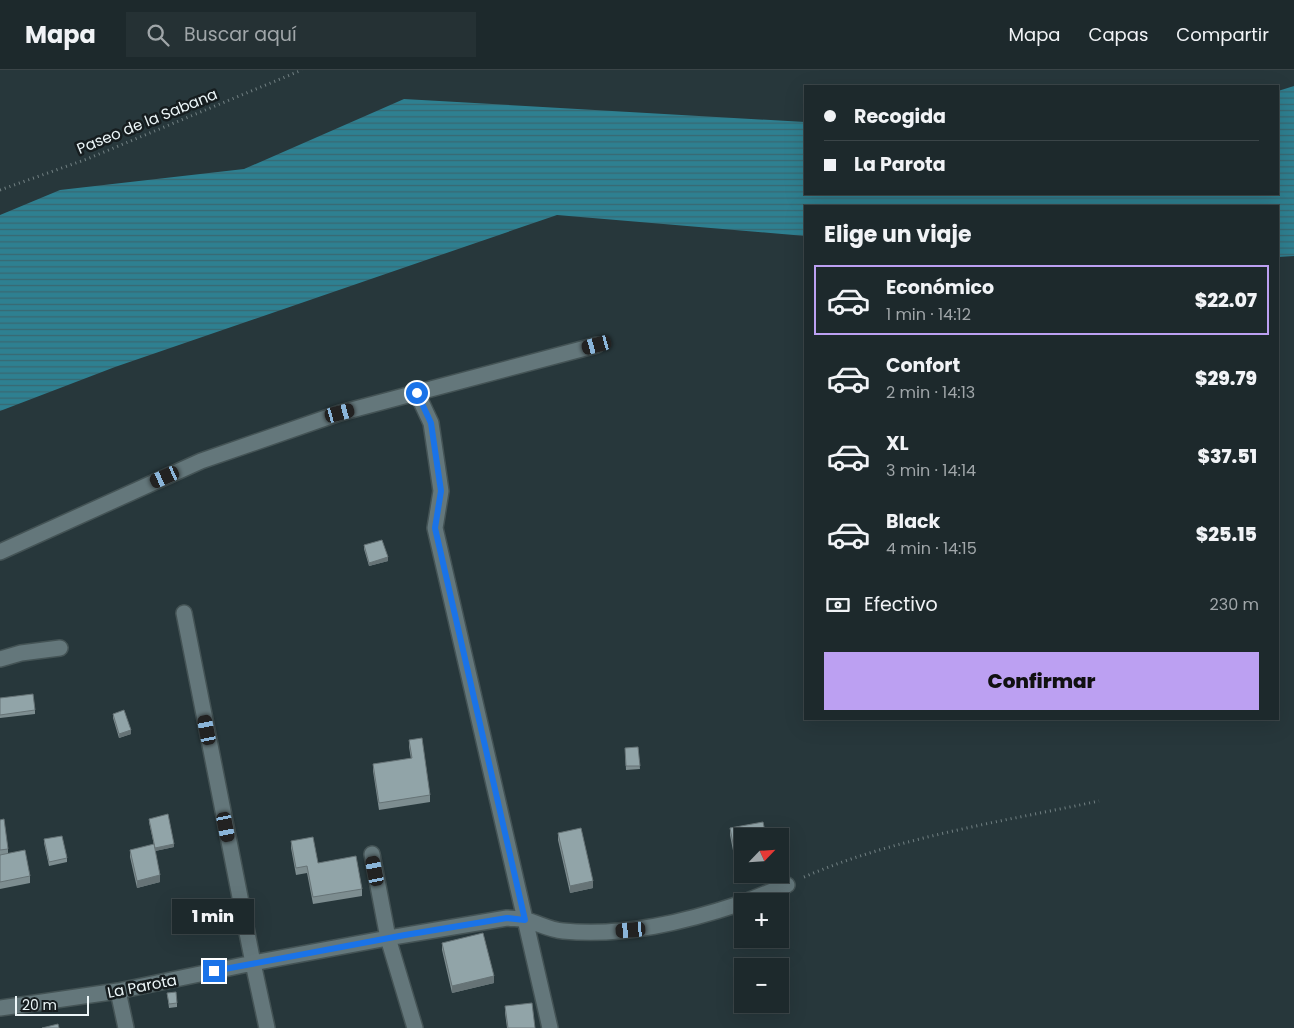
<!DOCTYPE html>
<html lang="es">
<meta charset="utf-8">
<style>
body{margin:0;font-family:Poppins,sans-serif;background:#253134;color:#f1f3f6;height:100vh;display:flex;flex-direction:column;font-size:19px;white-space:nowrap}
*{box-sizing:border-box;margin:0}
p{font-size:16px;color:#a0a6a9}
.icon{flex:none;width:28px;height:28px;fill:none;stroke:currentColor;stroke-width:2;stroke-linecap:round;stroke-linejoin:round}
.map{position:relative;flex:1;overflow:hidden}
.sheet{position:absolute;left:804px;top:135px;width:475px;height:515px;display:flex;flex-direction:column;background:#1d292c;border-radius:0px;box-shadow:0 5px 20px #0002,0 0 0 1px #3b4548}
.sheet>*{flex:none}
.hud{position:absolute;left:804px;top:15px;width:475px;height:110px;border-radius:0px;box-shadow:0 5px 20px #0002,0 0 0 1px #3b4548;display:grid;align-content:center;height:110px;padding:0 20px;background:#1d292c}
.needle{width:32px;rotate:65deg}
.tools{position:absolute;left:734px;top:758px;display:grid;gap:10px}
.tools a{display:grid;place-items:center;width:55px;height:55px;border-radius:0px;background:#1d292c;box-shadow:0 5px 20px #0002,0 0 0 1px #3b4548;font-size:25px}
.scale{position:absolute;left:15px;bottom:12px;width:74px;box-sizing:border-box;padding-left:5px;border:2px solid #ecf6f8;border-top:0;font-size:14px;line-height:18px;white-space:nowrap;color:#ecf6f8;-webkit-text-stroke:4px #161d1f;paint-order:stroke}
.end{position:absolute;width:22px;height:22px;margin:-11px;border:6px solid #1a73e8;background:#fff;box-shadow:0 0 0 2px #fff}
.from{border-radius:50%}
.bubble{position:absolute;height:35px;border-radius:0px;background:#1d292c;box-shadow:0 5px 20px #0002,0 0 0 1px #3b4548;font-size:16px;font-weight:800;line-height:35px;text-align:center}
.car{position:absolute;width:15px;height:30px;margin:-15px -8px;border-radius:6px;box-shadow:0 0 4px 1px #0007;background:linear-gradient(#222 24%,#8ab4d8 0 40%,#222 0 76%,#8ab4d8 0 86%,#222 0)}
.hud b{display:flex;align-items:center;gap:18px;height:48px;font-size:19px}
.hud b+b{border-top:1px solid #3b4548}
.hud i{width:12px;height:12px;background:#f1f3f6}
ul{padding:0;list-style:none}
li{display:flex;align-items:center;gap:15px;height:70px;margin:0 10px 8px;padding:0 10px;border:2px solid transparent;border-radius:0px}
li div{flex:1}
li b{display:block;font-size:19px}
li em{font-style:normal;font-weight:800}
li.active{border-color:#bca0f2}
li>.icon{width:45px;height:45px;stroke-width:1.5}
h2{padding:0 20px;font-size:22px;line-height:60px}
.pay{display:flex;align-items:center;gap:12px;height:55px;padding:0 20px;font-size:19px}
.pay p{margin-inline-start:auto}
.action{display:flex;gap:10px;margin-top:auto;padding:10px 20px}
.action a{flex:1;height:58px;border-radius:0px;background:#bca0f2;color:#111;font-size:20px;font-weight:800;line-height:58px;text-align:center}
header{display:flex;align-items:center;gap:30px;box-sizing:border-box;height:70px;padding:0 25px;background:#1d292c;border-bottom:1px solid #3b4548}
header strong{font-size:24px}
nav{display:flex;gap:28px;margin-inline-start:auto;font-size:18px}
.search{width:350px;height:45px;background:#253134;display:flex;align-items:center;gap:12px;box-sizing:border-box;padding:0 18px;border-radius:0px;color:#a0a6a9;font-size:19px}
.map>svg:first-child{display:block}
</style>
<header>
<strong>Mapa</strong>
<div class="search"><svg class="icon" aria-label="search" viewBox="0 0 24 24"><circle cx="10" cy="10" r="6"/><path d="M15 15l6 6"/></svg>Buscar aquí</div>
<nav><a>Mapa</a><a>Capas</a><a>Compartir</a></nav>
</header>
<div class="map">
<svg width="1294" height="958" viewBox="0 0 1294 958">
<defs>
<pattern id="water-rules" width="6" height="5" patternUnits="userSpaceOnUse" patternTransform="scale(1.25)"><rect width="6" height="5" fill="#2e8091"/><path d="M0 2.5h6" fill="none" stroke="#396871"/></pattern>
</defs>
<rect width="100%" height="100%" fill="#27373b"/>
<path fill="url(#water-rules)" d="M1294,16V186L1278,187V136H805V166L557,145L115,297L0,341V145L60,120L244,99L404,29L805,52V124H1278V21Z"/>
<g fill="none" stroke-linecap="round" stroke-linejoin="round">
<defs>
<path id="minor" d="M417,323L431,353L441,421L435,458L550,958
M0,482L201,391L340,343L597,275
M184,543L253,893L267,958
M0,589L21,583L60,578
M372,784L388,868L415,958
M747,831L787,815
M118,921L126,958
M0,938L118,921L253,893L388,868L507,848C513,849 520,848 526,850C538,853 550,860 563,861C624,867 685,852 742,833"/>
</defs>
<use href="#minor" stroke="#445355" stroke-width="18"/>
<path stroke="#728083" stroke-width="3" stroke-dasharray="1 4" stroke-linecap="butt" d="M0,120L87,89L302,0
M804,807C897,767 1000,752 1099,731"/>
<use href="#minor" stroke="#64777b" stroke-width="15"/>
</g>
<path fill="#7d8d90" d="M364,475L388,491L369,496L364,479Z
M0,628L35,640V644L0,648Z
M113,644L131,664L119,668L113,648Z
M409,670L430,725V732L379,740L373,701V694L411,689L409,677Z
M638,677L640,699L626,700L625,678Z
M149,749L174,777L155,781L160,812L137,818L130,787V780L154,775L149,752Z
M0,750L8,779V783L30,806V813L0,819Z
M730,758L742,766V794L736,796L730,765Z
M558,763L593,818L570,823L558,770Z
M44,769L67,788V792L49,796L44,773Z
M291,771L318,793L362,819V826L313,834L307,803L296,805L291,778Z
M442,873L494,913L452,923L442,880Z
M167,923L177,933V937L169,938Z
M505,936L535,958H507L505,943Z"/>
<path fill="#667376" d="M388,487V491L369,496V493Z
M131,660V664L119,668V664Z
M174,774V777L155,781V778Z
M160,805V812L137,818V811Z
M593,811V818L570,823V816Z
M494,906V913L452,923V916Z"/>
<path fill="#91a4a8" stroke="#667376" d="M382,470L388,487L369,493L364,475Z
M33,624L35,640L0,645V628Z
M124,640L131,660L119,664L113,644Z
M422,668L430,725L379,733L373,694L412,688L409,670Z
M638,677L640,696H626L625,678Z
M168,744L174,774L155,778L149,749Z
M4,749L8,779L0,780V750Z
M763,752L766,766H742V787L736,789L730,758Z
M581,758L593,811L570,816L558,763Z
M62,766L67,788L49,792L44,769Z
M313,767L318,793L356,786L362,819L313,827L307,796L296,798L291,771Z
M154,774L160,805L137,811L130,780Z
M25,780L30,806L0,812V785Z
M483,863L494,906L452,916L442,873Z
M176,922L177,933L169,934L167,923Z
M532,933L535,958H508L505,936Z
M58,954L59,958H42Z"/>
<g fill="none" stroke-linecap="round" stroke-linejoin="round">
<path stroke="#1a73e8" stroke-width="6" d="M214,901L405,865L507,848L525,850L435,458L441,421L431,353L417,323"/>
</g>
<g text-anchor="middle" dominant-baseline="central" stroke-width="5" stroke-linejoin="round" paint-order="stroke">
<g font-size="15" fill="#ecf6f8" stroke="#161d1f">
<text transform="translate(147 51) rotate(-22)">Paseo de la Sabana</text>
<text transform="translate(142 916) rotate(-11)">La Parota</text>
</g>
</g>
</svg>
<div class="tools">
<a><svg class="needle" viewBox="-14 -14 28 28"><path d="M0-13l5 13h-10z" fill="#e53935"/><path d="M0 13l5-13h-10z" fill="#a0a6a9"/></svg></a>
<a>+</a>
<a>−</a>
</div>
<div class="scale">20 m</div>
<i class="end from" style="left:417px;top:323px"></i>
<i class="end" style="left:214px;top:901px"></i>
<div class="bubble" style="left:172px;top:829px;width:82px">1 min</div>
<i class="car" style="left:597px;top:275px;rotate:255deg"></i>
<i class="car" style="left:340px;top:343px;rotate:75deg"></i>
<i class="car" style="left:165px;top:407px;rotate:246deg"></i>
<i class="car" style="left:207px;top:660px;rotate:349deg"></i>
<i class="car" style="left:226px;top:757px;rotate:169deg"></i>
<i class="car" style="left:375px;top:801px;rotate:349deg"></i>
<i class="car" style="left:631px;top:860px;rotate:265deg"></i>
<div class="hud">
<b><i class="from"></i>Recogida</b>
<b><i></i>La Parota</b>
</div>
<section class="sheet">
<h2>Elige un viaje</h2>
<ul>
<li class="active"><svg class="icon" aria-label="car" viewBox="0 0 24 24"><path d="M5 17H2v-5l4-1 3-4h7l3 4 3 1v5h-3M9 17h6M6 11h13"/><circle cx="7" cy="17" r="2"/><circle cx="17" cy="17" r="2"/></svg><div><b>Económico</b><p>1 min · 14:12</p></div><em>$22.07</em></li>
<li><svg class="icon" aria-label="car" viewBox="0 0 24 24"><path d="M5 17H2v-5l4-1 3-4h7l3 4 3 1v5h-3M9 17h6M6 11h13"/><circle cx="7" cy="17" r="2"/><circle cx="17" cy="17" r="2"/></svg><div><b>Confort</b><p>2 min · 14:13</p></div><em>$29.79</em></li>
<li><svg class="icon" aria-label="car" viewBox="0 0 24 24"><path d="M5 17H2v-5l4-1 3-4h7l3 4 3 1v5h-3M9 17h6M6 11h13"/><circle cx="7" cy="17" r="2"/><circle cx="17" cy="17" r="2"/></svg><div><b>XL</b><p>3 min · 14:14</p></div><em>$37.51</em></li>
<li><svg class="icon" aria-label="car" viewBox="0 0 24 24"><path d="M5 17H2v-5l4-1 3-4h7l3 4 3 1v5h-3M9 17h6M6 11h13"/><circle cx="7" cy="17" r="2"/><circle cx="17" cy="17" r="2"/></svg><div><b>Black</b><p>4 min · 14:15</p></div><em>$25.15</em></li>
</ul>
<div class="pay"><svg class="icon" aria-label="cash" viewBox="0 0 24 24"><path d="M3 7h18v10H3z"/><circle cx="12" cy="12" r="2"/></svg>Efectivo<p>230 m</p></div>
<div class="action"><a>Confirmar</a></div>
</section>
</div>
